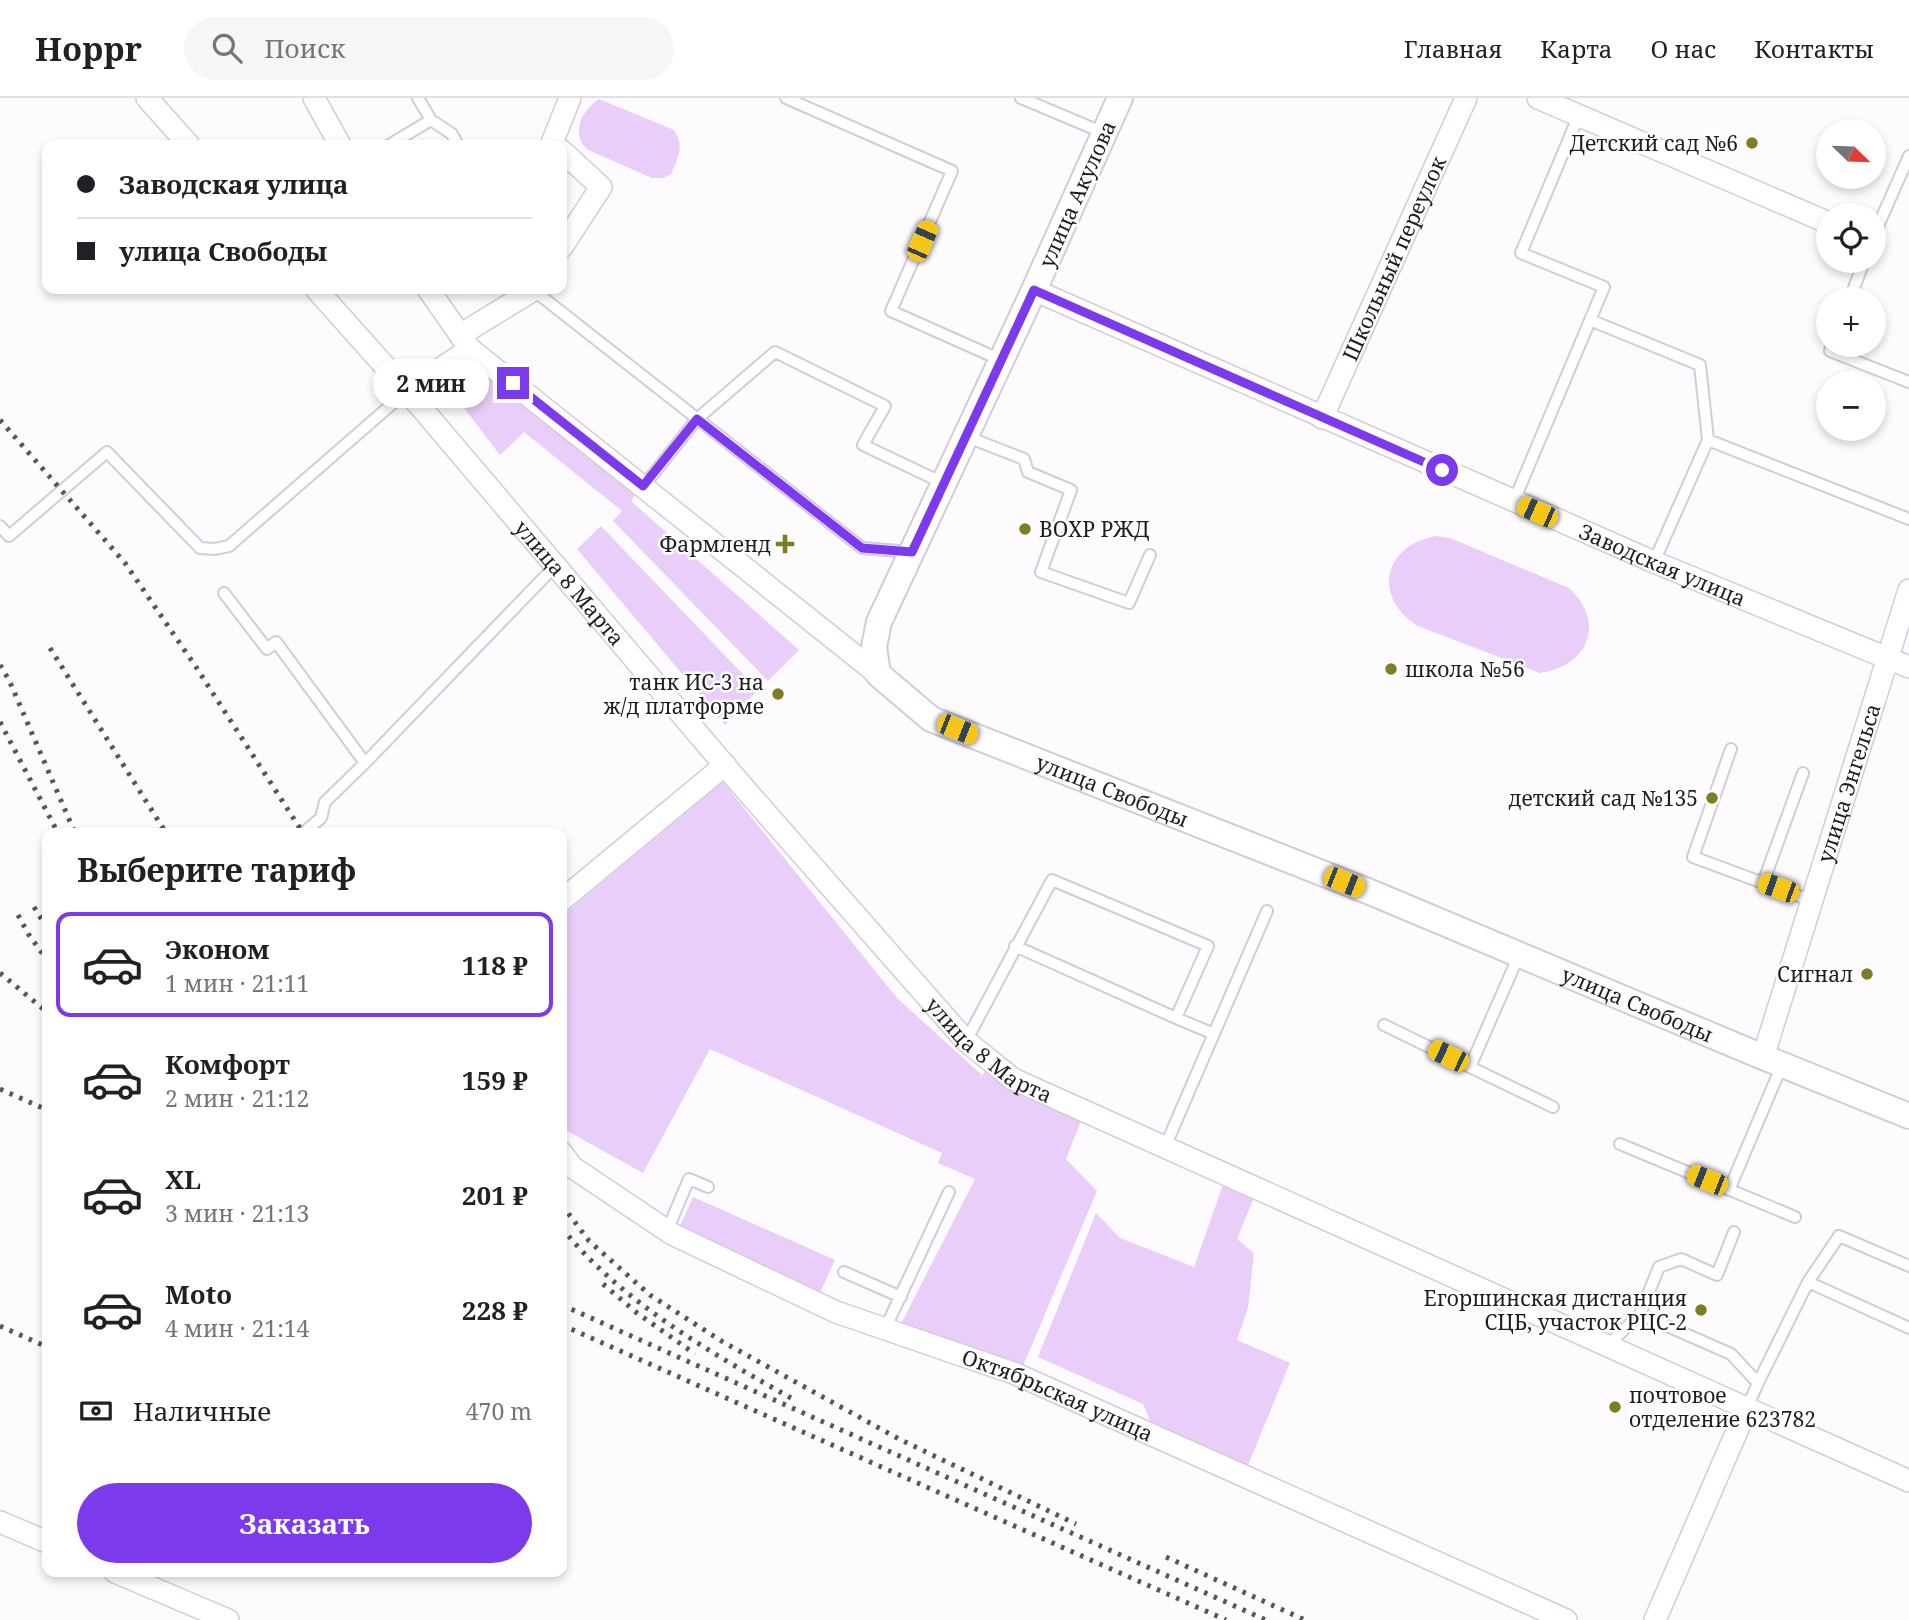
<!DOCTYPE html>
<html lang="ru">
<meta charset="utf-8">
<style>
body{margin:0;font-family:"Noto Serif",serif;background:#f6f6f6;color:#202124;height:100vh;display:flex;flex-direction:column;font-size:26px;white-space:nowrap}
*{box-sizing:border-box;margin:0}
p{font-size:23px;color:#757577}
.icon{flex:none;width:38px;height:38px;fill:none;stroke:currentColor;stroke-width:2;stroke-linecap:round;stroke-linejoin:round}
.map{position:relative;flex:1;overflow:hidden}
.details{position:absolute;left:42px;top:730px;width:525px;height:749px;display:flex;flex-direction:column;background:#fff;border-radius:14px;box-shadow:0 4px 10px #0003}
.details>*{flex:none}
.top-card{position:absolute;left:42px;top:42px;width:525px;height:154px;border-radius:14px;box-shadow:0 4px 10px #0003;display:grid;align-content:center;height:154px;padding:0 35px;background:#fff}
.needle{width:46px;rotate:113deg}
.fabs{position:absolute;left:1816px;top:21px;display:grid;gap:14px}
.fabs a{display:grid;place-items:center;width:70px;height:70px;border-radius:50%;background:#fff;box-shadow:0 4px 10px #0003;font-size:35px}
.end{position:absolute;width:32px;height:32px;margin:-16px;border:9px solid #7c3aed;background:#fff;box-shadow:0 0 0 4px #fff}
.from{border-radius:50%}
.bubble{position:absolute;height:49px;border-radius:24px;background:#fff;box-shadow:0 4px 10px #0003;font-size:23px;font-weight:700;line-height:49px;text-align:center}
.car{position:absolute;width:21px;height:42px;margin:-21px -10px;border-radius:9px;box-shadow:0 0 5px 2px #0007;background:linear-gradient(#f5c518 24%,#345 0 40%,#f5c518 0 76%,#345 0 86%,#f5c518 0)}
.top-card b{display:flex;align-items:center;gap:24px;height:66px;font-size:26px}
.top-card b+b{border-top:2px solid #e0e0e0}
.top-card i{width:18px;height:18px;background:#202124}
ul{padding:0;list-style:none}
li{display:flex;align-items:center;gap:21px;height:105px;margin:0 14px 10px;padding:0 21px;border:4px solid transparent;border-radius:14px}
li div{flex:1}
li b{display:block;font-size:26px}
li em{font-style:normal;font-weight:700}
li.on{border-color:#7c3aed}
li>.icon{width:63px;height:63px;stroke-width:1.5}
h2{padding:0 35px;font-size:32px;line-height:84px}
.pay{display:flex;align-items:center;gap:18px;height:77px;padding:0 35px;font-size:26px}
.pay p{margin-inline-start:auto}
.action{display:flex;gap:14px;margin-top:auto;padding:14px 35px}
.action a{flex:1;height:80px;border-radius:42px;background:#7c3aed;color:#fff;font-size:28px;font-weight:700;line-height:80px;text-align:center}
header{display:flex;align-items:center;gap:42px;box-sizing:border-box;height:98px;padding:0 35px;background:#fff;border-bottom:2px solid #e0e0e0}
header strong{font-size:33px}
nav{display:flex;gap:38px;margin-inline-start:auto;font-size:24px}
.search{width:490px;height:63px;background:#f6f6f6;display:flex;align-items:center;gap:18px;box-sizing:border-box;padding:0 24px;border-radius:38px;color:#757577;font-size:26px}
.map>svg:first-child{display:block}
</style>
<header>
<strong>Hoppr</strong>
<div class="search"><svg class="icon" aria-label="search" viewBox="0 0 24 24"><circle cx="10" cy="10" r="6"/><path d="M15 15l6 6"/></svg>Поиск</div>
<nav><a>Главная</a><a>Карта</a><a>О нас</a><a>Контакты</a></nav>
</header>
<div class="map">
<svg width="1909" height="1522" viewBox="0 0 1909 1522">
<rect width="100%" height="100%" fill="#fdfbfe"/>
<path fill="#e8cef8" d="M599,1L674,32C685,48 678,60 671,76L663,80H652L588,52C570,36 581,13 599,1Z
M473,263L639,393L631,403L799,552L768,583L613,423L622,413L524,334L500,357L445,285Z
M601,428L758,592L725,627L577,451Z
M1436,438L1450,440L1569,490C1606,524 1589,568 1540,575L1418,528C1372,500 1383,447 1436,438Z
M723,684L897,900L982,977L975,991L986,971L1081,1023L1066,1061L1097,1093L1023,1268L901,1226L975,1081L938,1065L942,1055L710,951L643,1075L562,1030V818Z
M1224,1084L1255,1097L1237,1141L1254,1155L1248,1210L1237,1242L1290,1265L1248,1367L1153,1330L1143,1306L1038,1259L1096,1115L1120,1140L1194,1169Z
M693,1099L835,1162L820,1195L679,1130Z"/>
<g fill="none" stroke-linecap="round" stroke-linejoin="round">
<defs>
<path id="service" d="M418,0L431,22L452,36L458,47
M786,0L952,73L891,213L1001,262
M1021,0L1104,35
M389,47L431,22
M1874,137L1909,58
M532,191L862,450L912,454
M1850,201L1864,163
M1590,222L1700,267L1708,342L1654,464
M1832,247L1830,253L1909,284
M965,338L1024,361L1028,374L1071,392L1041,474L1129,505L1150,457
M1708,342L1909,421
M643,389L697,321L775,254L885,308L863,347L943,385
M1514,403L1604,189L1521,155L1579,17
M0,428L9,438L107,354L200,450L215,451L229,448L407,293
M224,495L267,551L276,544L365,665
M1731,651L1693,759L1812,803
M303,735L321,720L325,704L365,665L555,468
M1763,785L1803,675
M1176,920L1214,936
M1384,927L1470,969L1519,857
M966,943L1052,782L1208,848L1176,920L1015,848
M1470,969L1553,1009
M1620,1046L1795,1119
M1165,1049L1267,813
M1729,1092L1782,967
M667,1133L689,1081L708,1089
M844,1174L901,1199
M1808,1184L1909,1230
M1640,1216L1659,1169L1681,1161L1717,1177L1734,1134
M885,1231L949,1094
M1607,1248L1640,1216L1731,1256L1758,1285L1747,1310
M1758,1285L1808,1184L1839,1138L1909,1168"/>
<g id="minor">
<path d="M147,0L189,47"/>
<path d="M314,0L340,47"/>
<path d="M1538,0L1829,125"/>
<path d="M555,47L552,45L570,0"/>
<path d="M562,53L601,89L562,149"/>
<path id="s1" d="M316,191L407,293L744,690L966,943L1013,981L1909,1383"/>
<path d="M428,191L470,251L878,576"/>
<path id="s2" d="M1034,192L1654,464L1909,569"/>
<path d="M460,237L535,191"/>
<path d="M407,293L470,251"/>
<path id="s3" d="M1322,320L1466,0"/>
<path d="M562,802L725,667"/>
<path id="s4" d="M1763,959L1909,492"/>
<path id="s5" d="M562,1055L572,1069L672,1136L836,1214L1016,1276L1566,1522"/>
<path d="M0,1424L47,1444"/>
<path d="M115,1474L228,1522"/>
<path d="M1655,1522L1747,1310"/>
</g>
<g id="tertiary">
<path id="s6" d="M1120,0L1034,192L879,524L874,549L878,576L931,621L1370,794L1763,959L1909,1018"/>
</g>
</defs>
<use href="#service" stroke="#d4cbd9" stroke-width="14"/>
<use href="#minor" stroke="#d4cbd9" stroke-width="24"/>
<use href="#tertiary" stroke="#d4cbd9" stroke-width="28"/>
<use href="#service" stroke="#fff" stroke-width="10"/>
<use href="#minor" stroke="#fff" stroke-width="21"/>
<use href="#tertiary" stroke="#fff" stroke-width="24"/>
<path stroke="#585659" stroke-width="5" stroke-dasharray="3.5 7" stroke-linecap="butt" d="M0,322L125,465L196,569L303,735
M50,550L166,735
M0,567L9,582L75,735
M0,624L58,735
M34,809L47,830
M18,817L29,837L47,862
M0,875L47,914
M0,991L47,1012
M562,1107L589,1143L650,1197L723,1244L899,1341L1076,1426
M562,1130C620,1203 711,1255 791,1300
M603,1186L637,1215L695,1256
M562,1207L1266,1522
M562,1227L1226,1522
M0,1228L47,1249
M1166,1459L1305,1522"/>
</g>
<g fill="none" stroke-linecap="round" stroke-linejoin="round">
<path stroke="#7c3aed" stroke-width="9" d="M513,285L643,388L697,321L862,450L912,454L1034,192L1442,372"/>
</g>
<g fill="#807c23" stroke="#fff" stroke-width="2.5">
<circle cx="1752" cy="45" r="7"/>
<circle cx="1025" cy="431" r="7"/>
<path d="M781.5 435.5h7v7h7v7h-7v7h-7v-7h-7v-7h7z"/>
<circle cx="1391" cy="571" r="7"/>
<circle cx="778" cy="596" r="7"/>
<circle cx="1712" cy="700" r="7"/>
<circle cx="1867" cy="876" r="7"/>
<circle cx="1701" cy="1212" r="7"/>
<circle cx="1615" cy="1309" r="7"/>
</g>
<g text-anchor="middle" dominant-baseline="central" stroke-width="5" stroke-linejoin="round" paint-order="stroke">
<g font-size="21" fill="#201d21" stroke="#fff" text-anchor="end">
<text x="1738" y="45">Детский сад №6</text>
<text x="1039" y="431" text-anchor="start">ВОХР РЖД</text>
<text x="771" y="446">Фармленд</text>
<text x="1405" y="571" text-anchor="start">школа №56</text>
<text x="764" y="584">танк ИС-3 на<tspan x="764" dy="24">ж/д платформе</tspan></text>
<text x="1698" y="700">детский сад №135</text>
<text x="1853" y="876">Сигнал</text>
<text x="1687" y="1200">Егоршинская дистанция<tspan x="1687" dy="24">СЦБ, участок РЦС-2</tspan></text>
<text x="1629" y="1297" text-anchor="start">почтовое<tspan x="1629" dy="24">отделение 623782</tspan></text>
</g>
<g font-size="21" fill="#201d21" stroke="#fff">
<text transform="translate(1077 96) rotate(-66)">улица Акулова</text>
<text stroke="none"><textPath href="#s3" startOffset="175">Школьный переулок</textPath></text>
<text stroke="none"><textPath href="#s2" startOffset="686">Заводская улица</textPath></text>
<text stroke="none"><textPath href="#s1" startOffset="388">улица 8 Марта</textPath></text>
<text stroke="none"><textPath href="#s4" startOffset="287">улица Энгельса</textPath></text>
<text stroke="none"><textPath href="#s6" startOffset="894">улица Свободы</textPath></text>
<text stroke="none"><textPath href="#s6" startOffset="1461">улица Свободы</textPath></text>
<text stroke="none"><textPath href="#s1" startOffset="1018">улица 8 Марта</textPath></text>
<text stroke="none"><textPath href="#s5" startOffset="556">Октябрьская улица</textPath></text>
</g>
</g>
</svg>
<div class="fabs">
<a><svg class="needle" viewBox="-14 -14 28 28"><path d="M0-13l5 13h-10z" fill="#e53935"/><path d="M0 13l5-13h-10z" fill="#757577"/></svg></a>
<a><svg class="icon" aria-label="locate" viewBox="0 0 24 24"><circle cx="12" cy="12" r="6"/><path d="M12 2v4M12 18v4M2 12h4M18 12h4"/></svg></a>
<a>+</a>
<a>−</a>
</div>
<i class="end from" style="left:1442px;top:372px"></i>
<i class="end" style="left:513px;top:285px"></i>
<div class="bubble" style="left:373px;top:261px;width:116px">2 мин</div>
<i class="car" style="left:922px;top:143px;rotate:24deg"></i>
<i class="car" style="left:1537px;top:414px;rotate:294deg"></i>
<i class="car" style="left:957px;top:631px;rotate:112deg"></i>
<i class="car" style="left:1344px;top:784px;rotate:112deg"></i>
<i class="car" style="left:1778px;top:790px;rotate:290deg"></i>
<i class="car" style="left:1448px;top:958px;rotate:296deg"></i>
<i class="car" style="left:1707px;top:1082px;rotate:292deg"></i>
<div class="top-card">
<b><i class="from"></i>Заводская улица</b>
<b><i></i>улица Свободы</b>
</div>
<section class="details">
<h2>Выберите тариф</h2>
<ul>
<li class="on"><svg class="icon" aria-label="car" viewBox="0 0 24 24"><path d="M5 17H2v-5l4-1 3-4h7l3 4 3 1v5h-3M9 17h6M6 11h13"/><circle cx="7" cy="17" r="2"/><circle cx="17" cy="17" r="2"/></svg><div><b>Эконом</b><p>1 мин · 21:11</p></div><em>118 ₽</em></li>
<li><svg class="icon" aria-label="car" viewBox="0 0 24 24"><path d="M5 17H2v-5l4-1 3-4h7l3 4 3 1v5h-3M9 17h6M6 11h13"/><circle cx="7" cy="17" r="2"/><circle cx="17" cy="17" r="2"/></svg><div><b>Комфорт</b><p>2 мин · 21:12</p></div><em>159 ₽</em></li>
<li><svg class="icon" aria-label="car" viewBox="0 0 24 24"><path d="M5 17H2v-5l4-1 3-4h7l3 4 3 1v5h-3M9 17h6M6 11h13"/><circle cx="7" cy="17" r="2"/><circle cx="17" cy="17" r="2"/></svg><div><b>XL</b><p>3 мин · 21:13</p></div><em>201 ₽</em></li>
<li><svg class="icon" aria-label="car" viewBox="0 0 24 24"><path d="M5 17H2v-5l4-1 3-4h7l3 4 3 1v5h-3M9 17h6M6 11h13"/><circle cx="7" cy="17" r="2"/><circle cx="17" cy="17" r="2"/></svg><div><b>Moto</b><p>4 мин · 21:14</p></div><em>228 ₽</em></li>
</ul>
<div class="pay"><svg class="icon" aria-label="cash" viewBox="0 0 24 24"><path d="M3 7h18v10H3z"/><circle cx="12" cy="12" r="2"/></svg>Наличные<p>470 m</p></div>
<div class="action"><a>Заказать</a></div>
</section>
</div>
